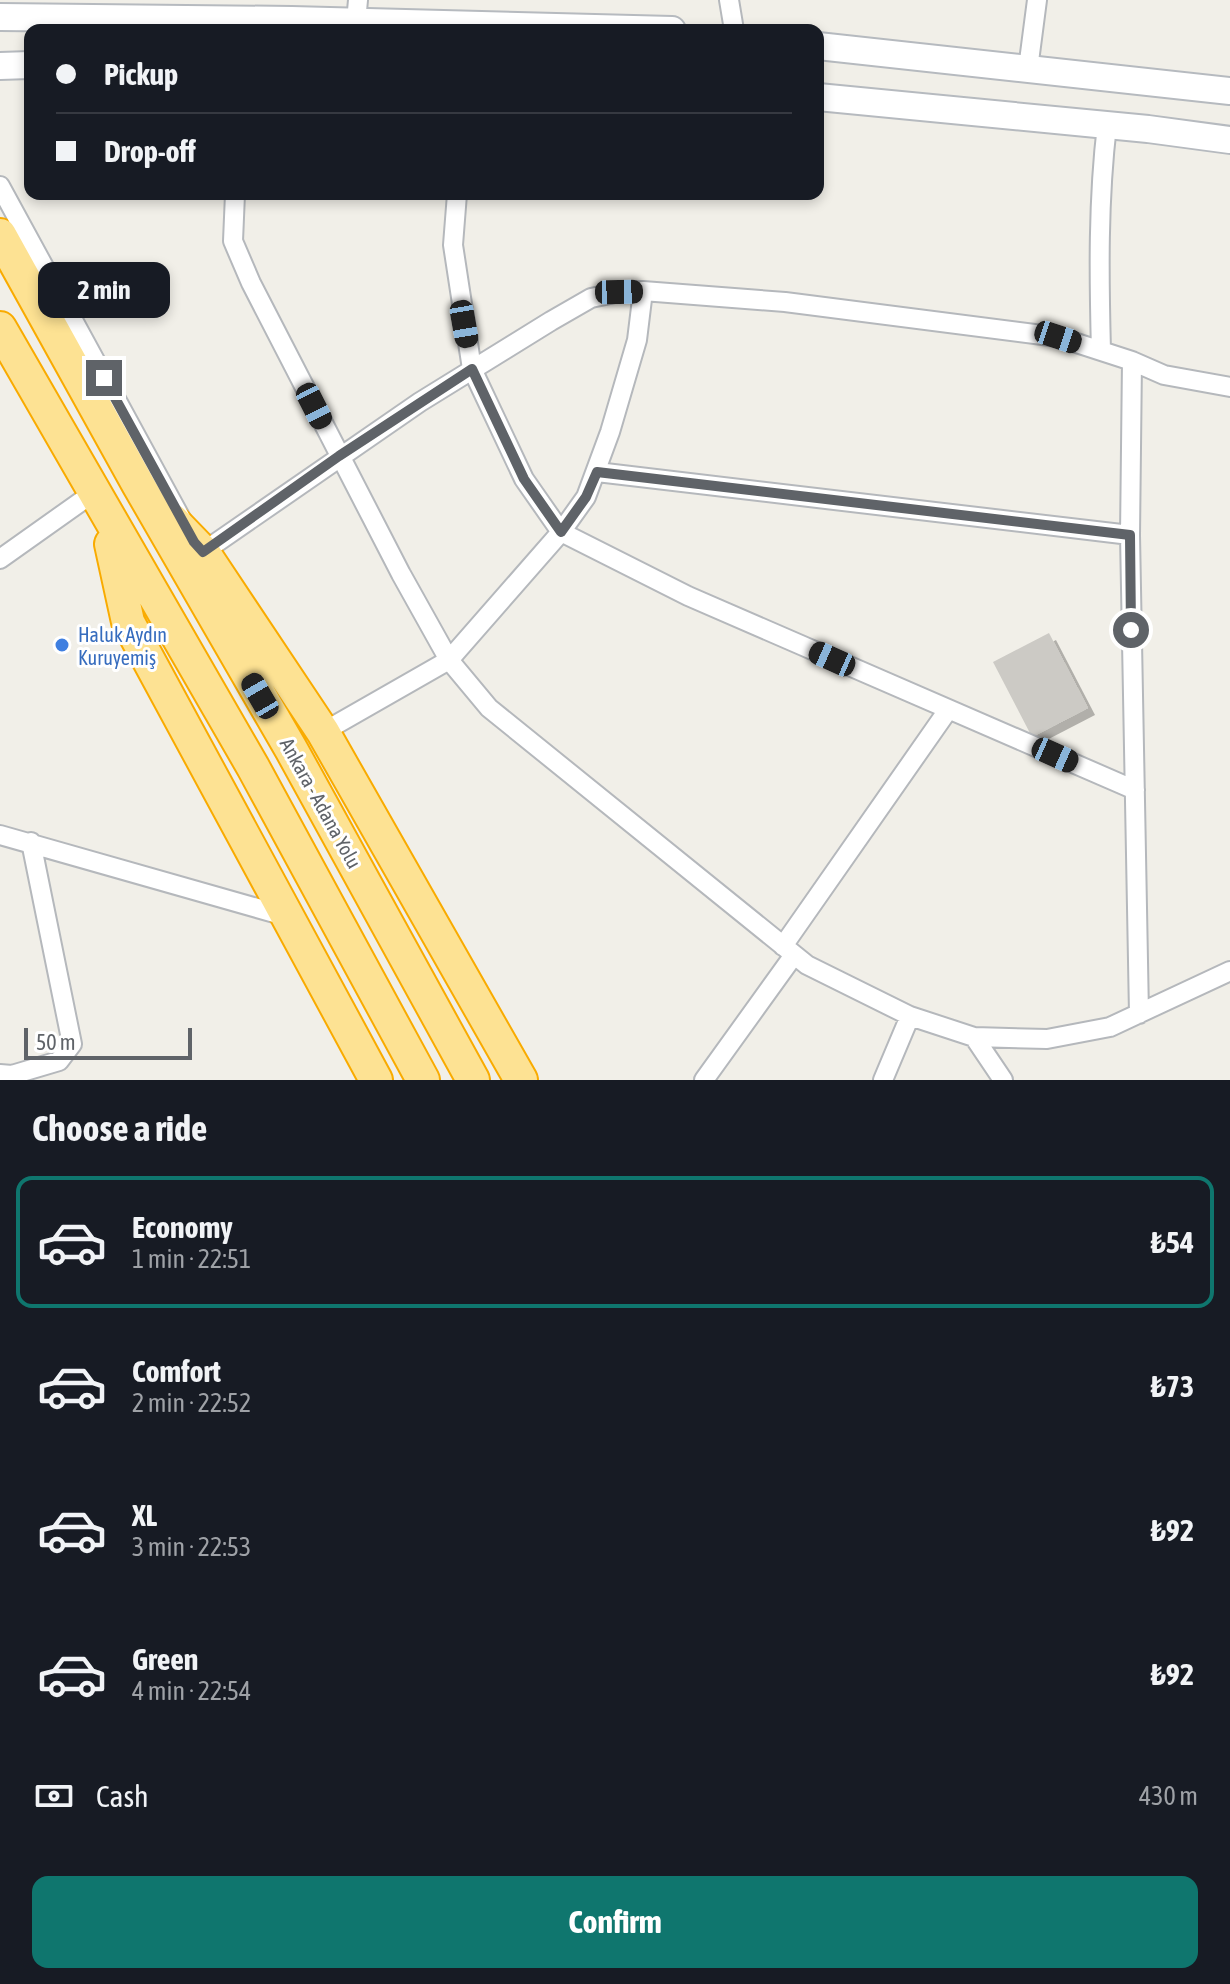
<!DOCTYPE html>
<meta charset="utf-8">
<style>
body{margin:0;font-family:"Asap Condensed",sans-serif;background:#20242c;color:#f1f3f6;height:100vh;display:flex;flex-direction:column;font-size:30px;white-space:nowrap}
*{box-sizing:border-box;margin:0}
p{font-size:26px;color:#9ea1a6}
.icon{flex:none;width:44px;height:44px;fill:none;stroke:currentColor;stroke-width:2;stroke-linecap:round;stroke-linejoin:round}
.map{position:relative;height:1080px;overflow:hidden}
.side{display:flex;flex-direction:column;background:#171b24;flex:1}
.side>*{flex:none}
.guide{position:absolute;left:24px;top:24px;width:800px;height:176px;border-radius:16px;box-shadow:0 4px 12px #0003;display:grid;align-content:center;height:176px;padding:0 32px;background:#171b24}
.scale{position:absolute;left:24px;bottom:20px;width:168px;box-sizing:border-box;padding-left:8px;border:4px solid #5f6368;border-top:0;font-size:22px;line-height:28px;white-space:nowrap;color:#5f6368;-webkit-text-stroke:6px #fff;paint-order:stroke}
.end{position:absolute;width:36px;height:36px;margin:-18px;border:10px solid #5f6368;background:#fff;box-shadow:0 0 0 4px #fff}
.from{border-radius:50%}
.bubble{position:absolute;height:56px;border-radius:16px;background:#171b24;box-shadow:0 4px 12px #0003;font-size:26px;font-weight:700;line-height:56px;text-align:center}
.car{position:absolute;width:24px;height:48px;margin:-24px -12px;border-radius:10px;box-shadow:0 0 6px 2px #0007;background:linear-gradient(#222 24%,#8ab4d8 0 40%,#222 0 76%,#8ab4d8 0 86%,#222 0)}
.guide b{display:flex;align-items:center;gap:28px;height:76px;font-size:30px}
.guide b+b{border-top:2px solid #363941}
.guide i{width:20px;height:20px;background:#f1f3f6}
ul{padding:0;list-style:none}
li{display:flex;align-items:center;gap:24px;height:132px;margin:0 16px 12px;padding:0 16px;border:4px solid transparent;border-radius:16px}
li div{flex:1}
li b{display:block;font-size:30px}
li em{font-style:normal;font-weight:700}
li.selected{border-color:#0f766e}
li>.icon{width:72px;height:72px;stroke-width:1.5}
h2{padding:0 32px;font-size:36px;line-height:96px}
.pay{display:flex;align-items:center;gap:20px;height:88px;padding:0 32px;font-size:30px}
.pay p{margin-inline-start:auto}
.primary-button{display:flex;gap:16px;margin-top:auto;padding:16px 32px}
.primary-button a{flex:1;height:92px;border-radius:16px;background:#0f766e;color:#fff;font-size:32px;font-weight:700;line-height:92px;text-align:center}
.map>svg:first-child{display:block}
</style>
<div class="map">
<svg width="1230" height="1080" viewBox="0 0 1230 1080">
<defs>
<filter id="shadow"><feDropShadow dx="7" dy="7" stdDeviation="0" flood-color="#0004"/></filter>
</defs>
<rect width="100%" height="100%" fill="#f1efe8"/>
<path fill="#cccac5" filter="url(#shadow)" d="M1049,633L1088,708L1032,737L993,662Z"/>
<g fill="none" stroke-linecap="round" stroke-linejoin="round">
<defs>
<path id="street" d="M729,0L734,30
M356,22L358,0
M1028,69L1037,0
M0,186L184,524
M235,194L233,241L251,283L401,574L449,660L489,708L807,965L910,1016L974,1037L1047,1039L1110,1027L1230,971
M457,194L453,245L472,369L524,479L561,532L688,596L1135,790
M1101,351C1099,275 1098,200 1107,125
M1132,361L1130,535L1139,1014
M597,472L1130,535
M203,552L420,402L551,321L591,298L619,292L643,291
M0,559L93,493
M323,732L449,660L561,532L586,497L610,432L637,340L643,291L785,302L1058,337L1132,361L1164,375L1230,387
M0,835L285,916
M783,946L948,710
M974,1037L1003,1080
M0,1074L12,1075L59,1061L72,1044L31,842
M704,1080L794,955
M883,1080L910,1016"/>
<path id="secondary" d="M0,17L292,20L672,30
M818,46L1230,91
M0,66L30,65
M818,97L1148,129L1230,140"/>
<path id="highway" d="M0,235L138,484L291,749L473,1080
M0,328L253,767L423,1080
M172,520L203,552L323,732L521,1080
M111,544L128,622L376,1080"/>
</defs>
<use href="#street" stroke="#b5b8bc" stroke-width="22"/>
<use href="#secondary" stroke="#b6babf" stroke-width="30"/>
<use href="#highway" stroke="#f9ab00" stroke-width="36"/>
<use href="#street" stroke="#fff" stroke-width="18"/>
<use href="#secondary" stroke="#fff" stroke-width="26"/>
<use href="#highway" stroke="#fde293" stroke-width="32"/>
</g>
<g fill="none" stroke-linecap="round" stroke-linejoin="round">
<path stroke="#5f6368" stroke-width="10" d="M104,378L194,542L203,552L339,456L472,369L524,479L561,532L586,497L597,472L1130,535L1131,630"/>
</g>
<circle fill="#3f7fe0" stroke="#fff" stroke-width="3" cx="62" cy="645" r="8"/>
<g text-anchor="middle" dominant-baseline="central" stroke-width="6" stroke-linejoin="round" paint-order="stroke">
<g font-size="20" fill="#366cbe" stroke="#fff" text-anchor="start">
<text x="78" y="634">Haluk Aydın<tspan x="78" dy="23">Kuruyemiş</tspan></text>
</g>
<g font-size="20" fill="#5f6368" stroke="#fff">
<text transform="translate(321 803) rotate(61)">Ankara - Adana Yolu</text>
</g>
</g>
</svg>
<div class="scale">50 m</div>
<i class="end from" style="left:1131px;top:630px"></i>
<i class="end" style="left:104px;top:378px"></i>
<div class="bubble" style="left:38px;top:262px;width:132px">2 min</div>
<i class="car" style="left:619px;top:292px;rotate:89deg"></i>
<i class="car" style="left:464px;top:324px;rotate:170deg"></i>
<i class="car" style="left:1058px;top:337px;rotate:108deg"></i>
<i class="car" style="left:314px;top:406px;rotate:153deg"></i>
<i class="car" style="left:832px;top:659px;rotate:294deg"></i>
<i class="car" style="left:260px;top:696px;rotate:330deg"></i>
<i class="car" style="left:1055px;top:755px;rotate:114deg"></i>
<div class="guide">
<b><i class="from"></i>Pickup</b>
<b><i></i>Drop-off</b>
</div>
</div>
<section class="side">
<h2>Choose a ride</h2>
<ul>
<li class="selected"><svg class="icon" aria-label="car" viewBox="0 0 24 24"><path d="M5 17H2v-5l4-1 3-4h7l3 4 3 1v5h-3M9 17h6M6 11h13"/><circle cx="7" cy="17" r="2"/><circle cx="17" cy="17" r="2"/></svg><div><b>Economy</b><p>1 min · 22:51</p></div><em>₺54</em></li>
<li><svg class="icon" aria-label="car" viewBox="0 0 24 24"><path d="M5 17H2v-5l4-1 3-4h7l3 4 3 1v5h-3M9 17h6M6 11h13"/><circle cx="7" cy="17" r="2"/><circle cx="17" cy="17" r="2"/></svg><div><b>Comfort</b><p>2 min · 22:52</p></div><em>₺73</em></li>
<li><svg class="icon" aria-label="car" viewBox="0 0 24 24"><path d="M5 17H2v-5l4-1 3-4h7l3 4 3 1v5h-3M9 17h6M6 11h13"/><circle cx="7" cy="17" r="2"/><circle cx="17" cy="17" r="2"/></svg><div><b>XL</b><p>3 min · 22:53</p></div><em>₺92</em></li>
<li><svg class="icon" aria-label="car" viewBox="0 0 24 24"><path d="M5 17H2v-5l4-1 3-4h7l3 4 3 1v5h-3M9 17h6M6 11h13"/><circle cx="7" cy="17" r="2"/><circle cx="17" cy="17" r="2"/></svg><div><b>Green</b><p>4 min · 22:54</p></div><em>₺92</em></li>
</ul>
<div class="pay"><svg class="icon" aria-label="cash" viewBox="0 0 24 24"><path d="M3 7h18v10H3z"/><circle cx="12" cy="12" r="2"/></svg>Cash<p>430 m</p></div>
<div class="primary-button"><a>Confirm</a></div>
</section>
